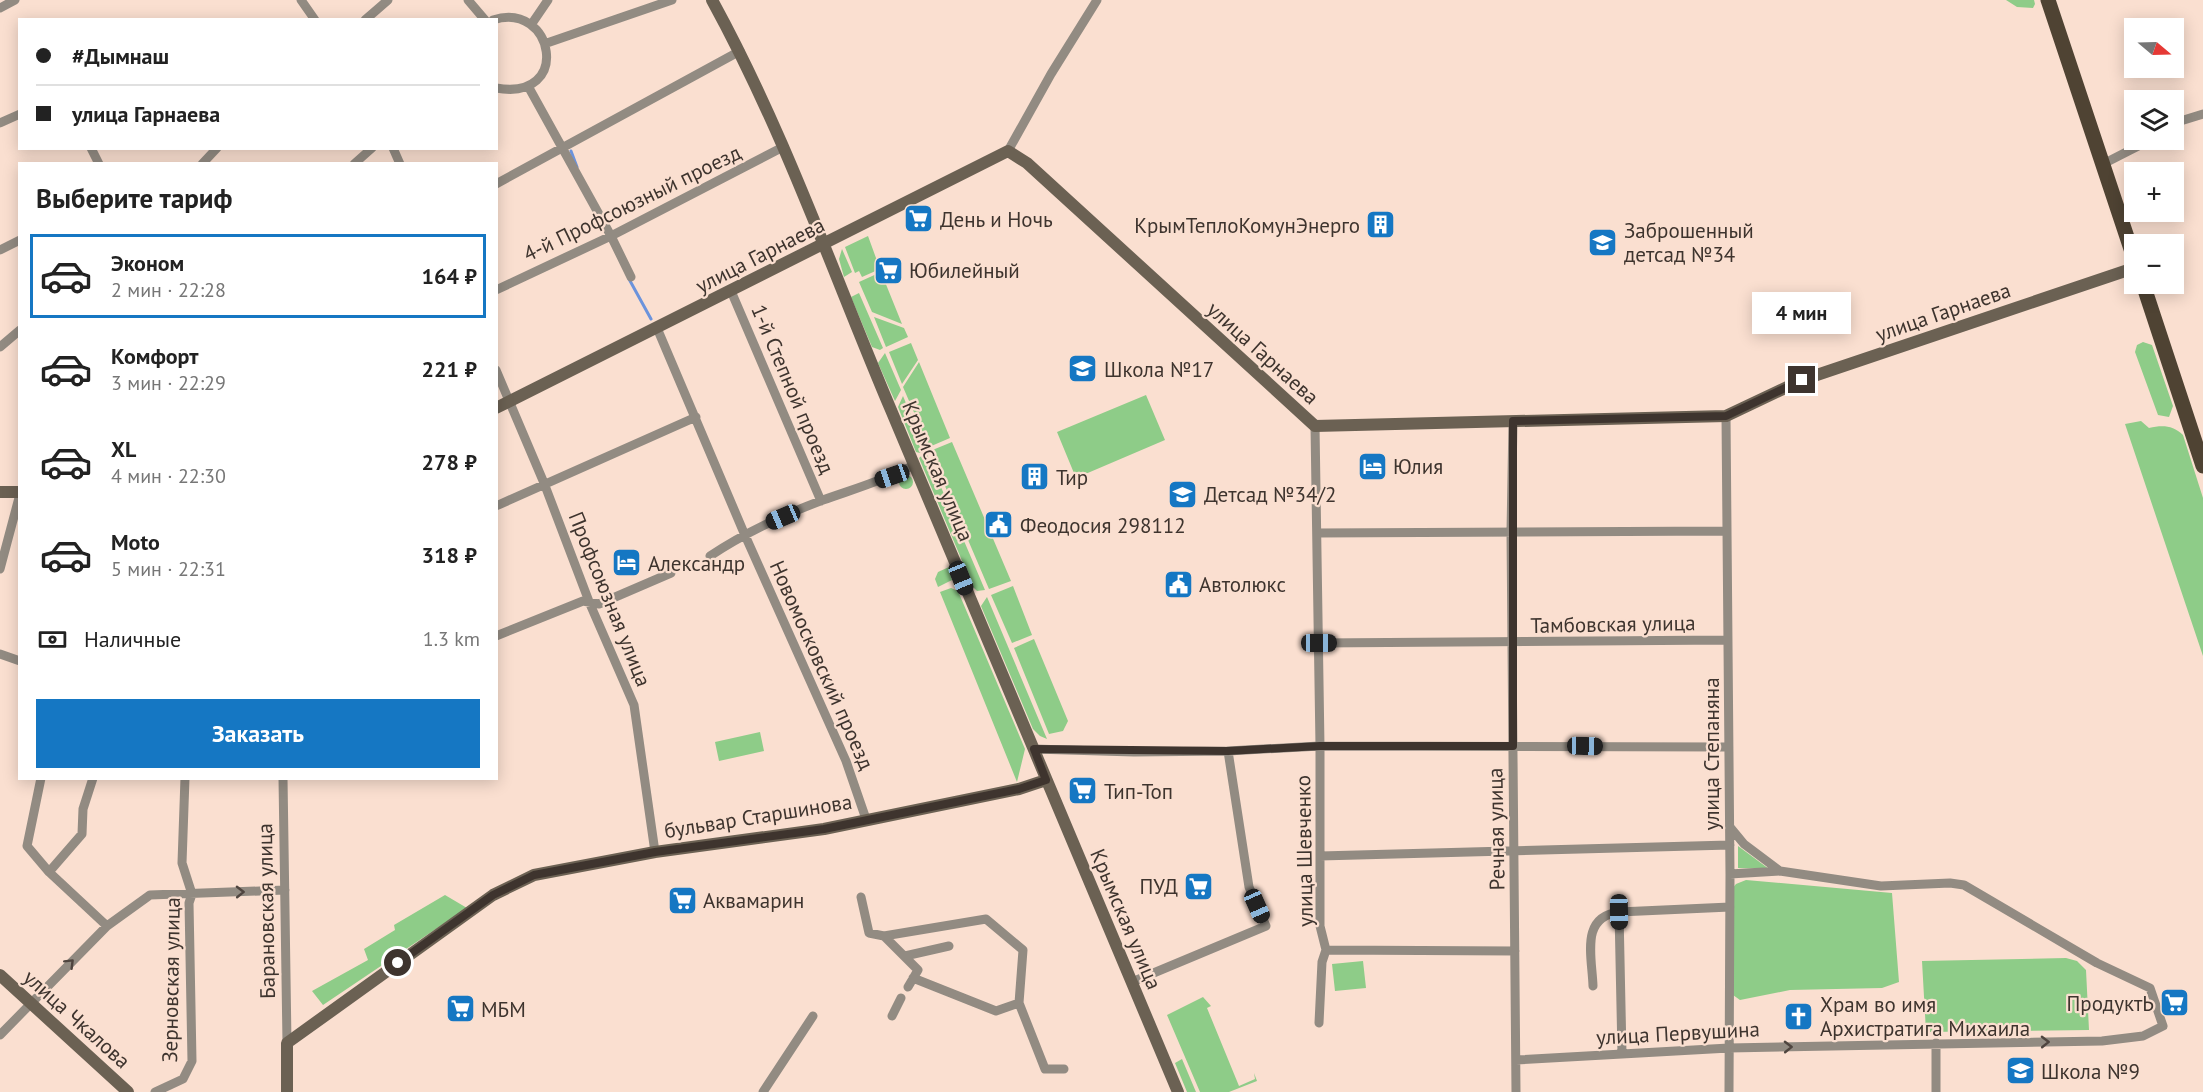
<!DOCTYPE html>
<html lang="ru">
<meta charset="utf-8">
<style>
body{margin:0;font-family:"PT Sans",sans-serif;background:#f2f2f2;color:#222;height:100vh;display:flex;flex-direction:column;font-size:22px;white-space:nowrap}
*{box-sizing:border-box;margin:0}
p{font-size:20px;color:#767676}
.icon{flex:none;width:33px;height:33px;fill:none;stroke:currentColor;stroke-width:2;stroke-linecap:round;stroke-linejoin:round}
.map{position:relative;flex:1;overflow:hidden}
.drawer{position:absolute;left:18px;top:162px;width:480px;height:618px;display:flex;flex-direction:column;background:#fff;border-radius:0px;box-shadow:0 3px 15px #0003}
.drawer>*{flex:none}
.top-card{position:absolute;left:18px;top:18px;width:480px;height:132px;border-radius:0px;box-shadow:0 3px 15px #0003;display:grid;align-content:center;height:132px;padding:0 18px;background:#fff}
.needle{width:39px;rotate:109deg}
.buttons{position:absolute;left:2124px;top:18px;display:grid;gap:12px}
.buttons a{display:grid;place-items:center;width:60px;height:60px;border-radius:0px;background:#fff;box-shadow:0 3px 15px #0003;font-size:30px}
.end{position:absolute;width:27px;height:27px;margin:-14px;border:8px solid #3e342e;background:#fff;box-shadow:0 0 0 3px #fff}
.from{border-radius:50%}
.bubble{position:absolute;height:42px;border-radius:0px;background:#fff;box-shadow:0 3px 15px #0003;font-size:20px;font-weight:800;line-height:42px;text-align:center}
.car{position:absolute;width:18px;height:36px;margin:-18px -9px;border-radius:8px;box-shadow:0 0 4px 2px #0007;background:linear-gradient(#222 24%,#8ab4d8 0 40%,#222 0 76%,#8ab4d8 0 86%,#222 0)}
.top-card b{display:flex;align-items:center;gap:21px;height:57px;font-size:22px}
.top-card b+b{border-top:2px solid #e0e0e0}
.top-card i{width:15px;height:15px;background:#222}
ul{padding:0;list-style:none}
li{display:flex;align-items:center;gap:18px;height:84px;margin:0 12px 9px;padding:0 6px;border:3px solid transparent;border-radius:0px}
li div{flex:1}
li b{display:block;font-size:22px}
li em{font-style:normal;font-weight:800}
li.active{border-color:#1577c3}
li>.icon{width:54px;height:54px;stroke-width:1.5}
h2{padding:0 18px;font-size:27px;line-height:72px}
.pay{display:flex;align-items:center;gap:15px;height:66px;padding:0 18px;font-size:22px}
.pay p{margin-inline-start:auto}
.primary-button{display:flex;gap:12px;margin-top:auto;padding:12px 18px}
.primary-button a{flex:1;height:69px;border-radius:0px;background:#1577c3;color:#fff;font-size:24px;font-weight:800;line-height:69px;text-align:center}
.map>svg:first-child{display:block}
</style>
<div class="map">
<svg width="2203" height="1092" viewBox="0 0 2203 1092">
<rect width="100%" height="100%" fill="#fadfd0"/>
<path fill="#8ecc88" d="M2006,0H2034L2035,4L2033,8L2017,7Z
M868,236L880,269L862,277L859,271L855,273L845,247Z
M842,249L852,272L844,277L839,259Z
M881,272L902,324L872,312L859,282Z
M859,293L883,348L880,350L872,347L851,297Z
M874,317L904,328L908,337L886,347Z
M2143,342L2152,345L2173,406L2169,417L2158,415L2135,352L2137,345Z
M911,343L918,360L902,384L889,352Z
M885,353L901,390L895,401L878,363Z
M919,362L950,438L929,447L903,387Z
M1146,395L1165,440L1076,478L1057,432Z
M903,396L926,451L920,453L916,452L898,407Z
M2141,421L2149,428C2162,425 2173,425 2183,435L2203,498V656L2125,424Z
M952,442L1011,581L989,589L930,451Z
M926,452L985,590L977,591L973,587L919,458Z
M899 482a7 7 0 1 1 14 0a7 7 0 1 1-14 0Z
M949,567L952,580L938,587L935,579L938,572Z
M1013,586L1032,635L1012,643L991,595Z
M951,588L958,591L1025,749L1017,782L940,592Z
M987,597L1047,739L1040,736L1033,729L981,606Z
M1034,639L1068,721L1063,731L1049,734L1014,648Z
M760,732L764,751L719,761L715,742Z
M1738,846L1769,869L1738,868Z
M1746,880L1892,893L1899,982L1882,988L1790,990L1740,1000L1733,995L1732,889L1736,884Z
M445,895L467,908L323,1005L312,991L368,960L364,949L395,930L394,925Z
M2066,958L2077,961L2086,970L2089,1030L1926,1032L1922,961Z
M1363,961L1366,988L1335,991L1332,964Z
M1203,997L1211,1006L1207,1008L1239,1086L1255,1079L1254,1073L1257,1081L1229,1092H1200L1167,1015Z
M1182,1059L1196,1092H1187L1175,1063Z"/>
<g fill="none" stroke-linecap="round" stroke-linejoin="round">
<path stroke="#6b93dc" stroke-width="3" d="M571,151L577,167
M629,279L651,319"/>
<path stroke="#928b82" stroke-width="9" d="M301,0L315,20
M468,0L485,20
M0,8L15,0
M365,20L388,0
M493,20C554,0 573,102 496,88
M533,22L548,0
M547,43L672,0
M528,86L611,236L631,277
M0,123L20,114
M2174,123L2203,114
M91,148L99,164
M393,148L400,164
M1008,151L1051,74L1097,0
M202,164L217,148
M354,164L372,148
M2103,164L2150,140
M496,184L740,51
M0,250L20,240
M496,290L611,236L783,147
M731,291L821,501
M657,328L744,533L846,761L866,819
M0,347L20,330
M496,370L544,483L590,604L634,705L655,852
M1726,416L1730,874L1729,1092
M1513,421L1511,532L1516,1092
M1315,426L1320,746V926L1326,950L1322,962L1319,1023
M496,506L696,417
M1317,533L1727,531
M710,556C746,532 783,515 823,500C854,489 885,480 914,465
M0,569L20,494
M496,636L583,601L599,604L671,573
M1319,643L1728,640
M0,654L20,661
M1034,749L1134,752L1228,751L1320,746L1729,747
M41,778L27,846L49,872L107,926
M283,778L287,1043
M1320,856L1730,845
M49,872L82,834L83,809L93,778
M1730,874L1780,871
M861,897L869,933L884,936
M1326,950L1515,951
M905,956L949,946
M913,978L996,1011L1019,1003
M1132,982L1266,926L1249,887L1228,751
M1593,986C1592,956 1580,917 1619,912
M908,987L918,970L884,936L986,919L1023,950L1019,1003L1045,1069H1064
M892,1016L901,998
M0,1035L107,926L150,895L285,890
M1936,1043V1092
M1622,1054L1619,912L1730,907
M1516,1060L1729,1048L2102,1041L2143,1036L2163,1026L2150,988L2097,963L1964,885L1950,883L1881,886L1780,871L1744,844L1730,827
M155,1092L183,1079L192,1061L189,903L192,894L182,863L185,778
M763,1092L813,1016"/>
<path stroke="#6b6153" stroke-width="12" d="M712,0C784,131 833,273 891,410C987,637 1082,865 1178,1092
M496,408L1008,151L1027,163L1315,426L1726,416L1802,380L2134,268
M0,492H20
M0,975L128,1092
M287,1092V1043L493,895L534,875L655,852L824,829L1019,789L1046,780"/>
<path stroke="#4f4333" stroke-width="15" d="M2048,0L2134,258
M2143,284L2203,466"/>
</g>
<defs><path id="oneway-chevron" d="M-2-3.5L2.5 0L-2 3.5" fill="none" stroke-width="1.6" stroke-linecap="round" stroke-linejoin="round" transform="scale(1.5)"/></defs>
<g stroke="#4f453f">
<use href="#oneway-chevron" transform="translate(240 892) rotate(-1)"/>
<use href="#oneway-chevron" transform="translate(70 963) rotate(-45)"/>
<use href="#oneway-chevron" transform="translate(2045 1042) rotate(-1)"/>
<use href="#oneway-chevron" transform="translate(1788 1047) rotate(-1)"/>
</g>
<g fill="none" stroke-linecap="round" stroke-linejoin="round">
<path stroke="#3e342e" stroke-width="8" d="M398,963L493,895L534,875L655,852L824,829L1019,789L1046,780L1034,749L1228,751L1320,746H1513V421L1726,416L1802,380"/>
</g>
<defs>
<symbol id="supermarket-square" viewBox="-11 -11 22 22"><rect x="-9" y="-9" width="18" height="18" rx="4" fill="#1577c3" stroke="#fadfd0"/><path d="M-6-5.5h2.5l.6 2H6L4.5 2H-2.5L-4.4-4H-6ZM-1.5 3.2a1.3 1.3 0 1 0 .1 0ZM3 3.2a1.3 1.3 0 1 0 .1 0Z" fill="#fff"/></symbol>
<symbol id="building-square" viewBox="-11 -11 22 22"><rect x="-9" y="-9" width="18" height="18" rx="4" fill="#1577c3" stroke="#fadfd0"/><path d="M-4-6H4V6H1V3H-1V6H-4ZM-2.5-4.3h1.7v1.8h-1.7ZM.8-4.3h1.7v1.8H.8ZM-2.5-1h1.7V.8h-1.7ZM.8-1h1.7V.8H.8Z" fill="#fff"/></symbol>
<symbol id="school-square" viewBox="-11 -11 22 22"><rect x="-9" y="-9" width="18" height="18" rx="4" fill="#1577c3" stroke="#fadfd0"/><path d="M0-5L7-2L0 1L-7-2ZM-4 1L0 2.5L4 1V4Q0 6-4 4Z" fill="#fff"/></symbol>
<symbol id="hotel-square" viewBox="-11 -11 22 22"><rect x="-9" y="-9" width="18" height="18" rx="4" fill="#1577c3" stroke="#fadfd0"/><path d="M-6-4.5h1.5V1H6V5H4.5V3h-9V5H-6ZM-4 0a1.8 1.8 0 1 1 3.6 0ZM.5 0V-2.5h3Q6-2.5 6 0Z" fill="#fff"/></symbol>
<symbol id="civic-square" viewBox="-11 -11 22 22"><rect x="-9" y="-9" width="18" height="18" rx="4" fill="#1577c3" stroke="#fadfd0"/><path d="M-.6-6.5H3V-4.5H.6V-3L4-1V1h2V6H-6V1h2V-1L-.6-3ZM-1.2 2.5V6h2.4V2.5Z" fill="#fff"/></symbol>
<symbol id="church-square" viewBox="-11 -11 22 22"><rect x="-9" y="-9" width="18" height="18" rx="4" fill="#1577c3" stroke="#fadfd0"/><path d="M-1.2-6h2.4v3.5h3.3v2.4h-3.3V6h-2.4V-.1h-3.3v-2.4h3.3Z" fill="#fff"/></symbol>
</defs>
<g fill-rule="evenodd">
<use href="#supermarket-square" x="902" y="202" width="33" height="33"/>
<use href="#building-square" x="1364" y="208" width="33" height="33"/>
<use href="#school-square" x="1586" y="226" width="33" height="33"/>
<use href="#supermarket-square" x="872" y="254" width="33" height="33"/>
<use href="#school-square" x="1066" y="352" width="33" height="33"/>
<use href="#hotel-square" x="1356" y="450" width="33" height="33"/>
<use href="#building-square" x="1018" y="460" width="33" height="33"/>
<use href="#school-square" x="1166" y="478" width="33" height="33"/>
<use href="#civic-square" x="982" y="508" width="33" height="33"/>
<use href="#hotel-square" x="610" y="546" width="33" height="33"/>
<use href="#civic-square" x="1162" y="568" width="33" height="33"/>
<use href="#supermarket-square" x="1066" y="774" width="33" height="33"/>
<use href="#supermarket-square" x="1182" y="870" width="33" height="33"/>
<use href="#supermarket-square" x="666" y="884" width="33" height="33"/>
<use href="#supermarket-square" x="2158" y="986" width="33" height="33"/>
<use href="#supermarket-square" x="444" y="992" width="33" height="33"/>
<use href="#church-square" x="1782" y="1000" width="33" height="33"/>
<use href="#school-square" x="2004" y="1054" width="33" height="33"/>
</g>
<g text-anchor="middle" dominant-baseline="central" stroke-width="4.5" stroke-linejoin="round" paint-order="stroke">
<g font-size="21" fill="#3e342e" stroke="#fadfd0">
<text transform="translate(632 203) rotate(-26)">4-й Профсоюзный проезд</text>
<text transform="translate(760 255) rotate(-27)">улица Гарнаева</text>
<text transform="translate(1943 312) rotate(-19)">улица Гарнаева</text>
<text transform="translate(1263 353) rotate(42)">улица Гарнаева</text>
<text transform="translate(793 389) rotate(67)">1-й Степной проезд</text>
<text transform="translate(938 471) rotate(67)">Крымская улица</text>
<text transform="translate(610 599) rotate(68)">Профсоюзная улица</text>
<text transform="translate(1613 624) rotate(-1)">Тамбовская улица</text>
<text transform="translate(822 665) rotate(66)">Новомосковский проезд</text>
<text transform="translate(1711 754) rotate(-90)">улица Степаняна</text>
<text transform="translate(758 816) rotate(-9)">бульвар Старшинова</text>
<text transform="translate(1496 829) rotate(-91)">Речная улица</text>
<text transform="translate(1304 851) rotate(-91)">улица Шевченко</text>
<text transform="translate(266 911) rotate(-91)">Барановская улица</text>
<text transform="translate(1126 919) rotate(67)">Крымская улица</text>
<text transform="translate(171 980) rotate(-89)">Зерновская улица</text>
<text transform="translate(77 1019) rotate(42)">улица Чкалова</text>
<text transform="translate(1678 1033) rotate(-3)">улица Первушина</text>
</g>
<g font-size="21" fill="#3e342e" stroke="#fadfd0" text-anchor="start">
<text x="940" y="219">День и Ночь</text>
<text x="1360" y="225" text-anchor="end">КрымТеплоКомунЭнерго</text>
<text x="1624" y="230">Заброшенный<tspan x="1624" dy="24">детсад №34</tspan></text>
<text x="909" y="270">Юбилейный</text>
<text x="1104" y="369">Школа №17</text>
<text x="1393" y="466">Юлия</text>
<text x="1056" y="477">Тир</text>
<text x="1204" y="494">Детсад №34/2</text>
<text x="1020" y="525">Феодосия 298112</text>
<text x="648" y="563">Александр</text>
<text x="1199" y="584">Автолюкс</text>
<text x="1104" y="791">Тип-Топ</text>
<text x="1178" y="886" text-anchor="end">ПУД</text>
<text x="703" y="900">Аквамарин</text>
<text x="2154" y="1003" text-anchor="end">ПродуктЬ</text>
<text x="1820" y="1004">Храм во имя<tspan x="1820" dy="24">Архистратига Михаила</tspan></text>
<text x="481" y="1009">МБМ</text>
<text x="2041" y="1071">Школа №9</text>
</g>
</g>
</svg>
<div class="buttons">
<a><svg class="needle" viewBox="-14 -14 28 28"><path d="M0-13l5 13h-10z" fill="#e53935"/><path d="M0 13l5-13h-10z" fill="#767676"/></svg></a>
<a><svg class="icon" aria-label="layers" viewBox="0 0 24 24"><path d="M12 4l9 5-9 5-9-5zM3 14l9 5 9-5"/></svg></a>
<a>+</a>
<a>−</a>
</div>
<i class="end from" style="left:398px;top:963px"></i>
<i class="end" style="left:1802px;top:380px"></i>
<div class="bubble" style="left:1752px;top:292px;width:99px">4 мин</div>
<i class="car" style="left:892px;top:476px;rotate:251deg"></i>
<i class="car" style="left:783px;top:517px;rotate:247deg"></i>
<i class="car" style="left:961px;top:578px;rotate:158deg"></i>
<i class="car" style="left:1319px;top:643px;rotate:90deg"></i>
<i class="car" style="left:1585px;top:746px;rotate:91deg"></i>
<i class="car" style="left:1257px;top:906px;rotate:156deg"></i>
<i class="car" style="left:1619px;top:912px;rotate:179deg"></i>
<div class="top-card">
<b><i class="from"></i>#Дымнаш</b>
<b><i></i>улица Гарнаева</b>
</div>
<section class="drawer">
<h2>Выберите тариф</h2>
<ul>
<li class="active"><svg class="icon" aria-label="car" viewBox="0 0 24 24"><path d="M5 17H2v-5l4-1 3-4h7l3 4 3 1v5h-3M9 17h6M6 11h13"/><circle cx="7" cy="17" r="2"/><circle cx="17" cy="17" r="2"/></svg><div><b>Эконом</b><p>2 мин · 22:28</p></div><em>164 ₽</em></li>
<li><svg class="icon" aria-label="car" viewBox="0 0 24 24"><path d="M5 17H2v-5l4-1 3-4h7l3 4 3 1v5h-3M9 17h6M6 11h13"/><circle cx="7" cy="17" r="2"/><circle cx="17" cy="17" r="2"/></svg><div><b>Комфорт</b><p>3 мин · 22:29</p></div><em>221 ₽</em></li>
<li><svg class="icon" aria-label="car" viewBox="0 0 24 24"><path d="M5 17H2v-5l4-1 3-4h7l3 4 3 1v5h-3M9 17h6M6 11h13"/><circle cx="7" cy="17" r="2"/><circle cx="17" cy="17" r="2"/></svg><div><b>XL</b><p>4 мин · 22:30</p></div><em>278 ₽</em></li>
<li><svg class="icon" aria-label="car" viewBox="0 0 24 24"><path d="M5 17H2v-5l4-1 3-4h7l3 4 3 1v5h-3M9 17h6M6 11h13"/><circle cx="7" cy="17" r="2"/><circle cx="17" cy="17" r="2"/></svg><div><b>Moto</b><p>5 мин · 22:31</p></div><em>318 ₽</em></li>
</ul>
<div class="pay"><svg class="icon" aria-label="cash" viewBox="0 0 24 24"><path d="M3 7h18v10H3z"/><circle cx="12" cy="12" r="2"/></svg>Наличные<p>1.3 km</p></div>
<div class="primary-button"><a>Заказать</a></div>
</section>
</div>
